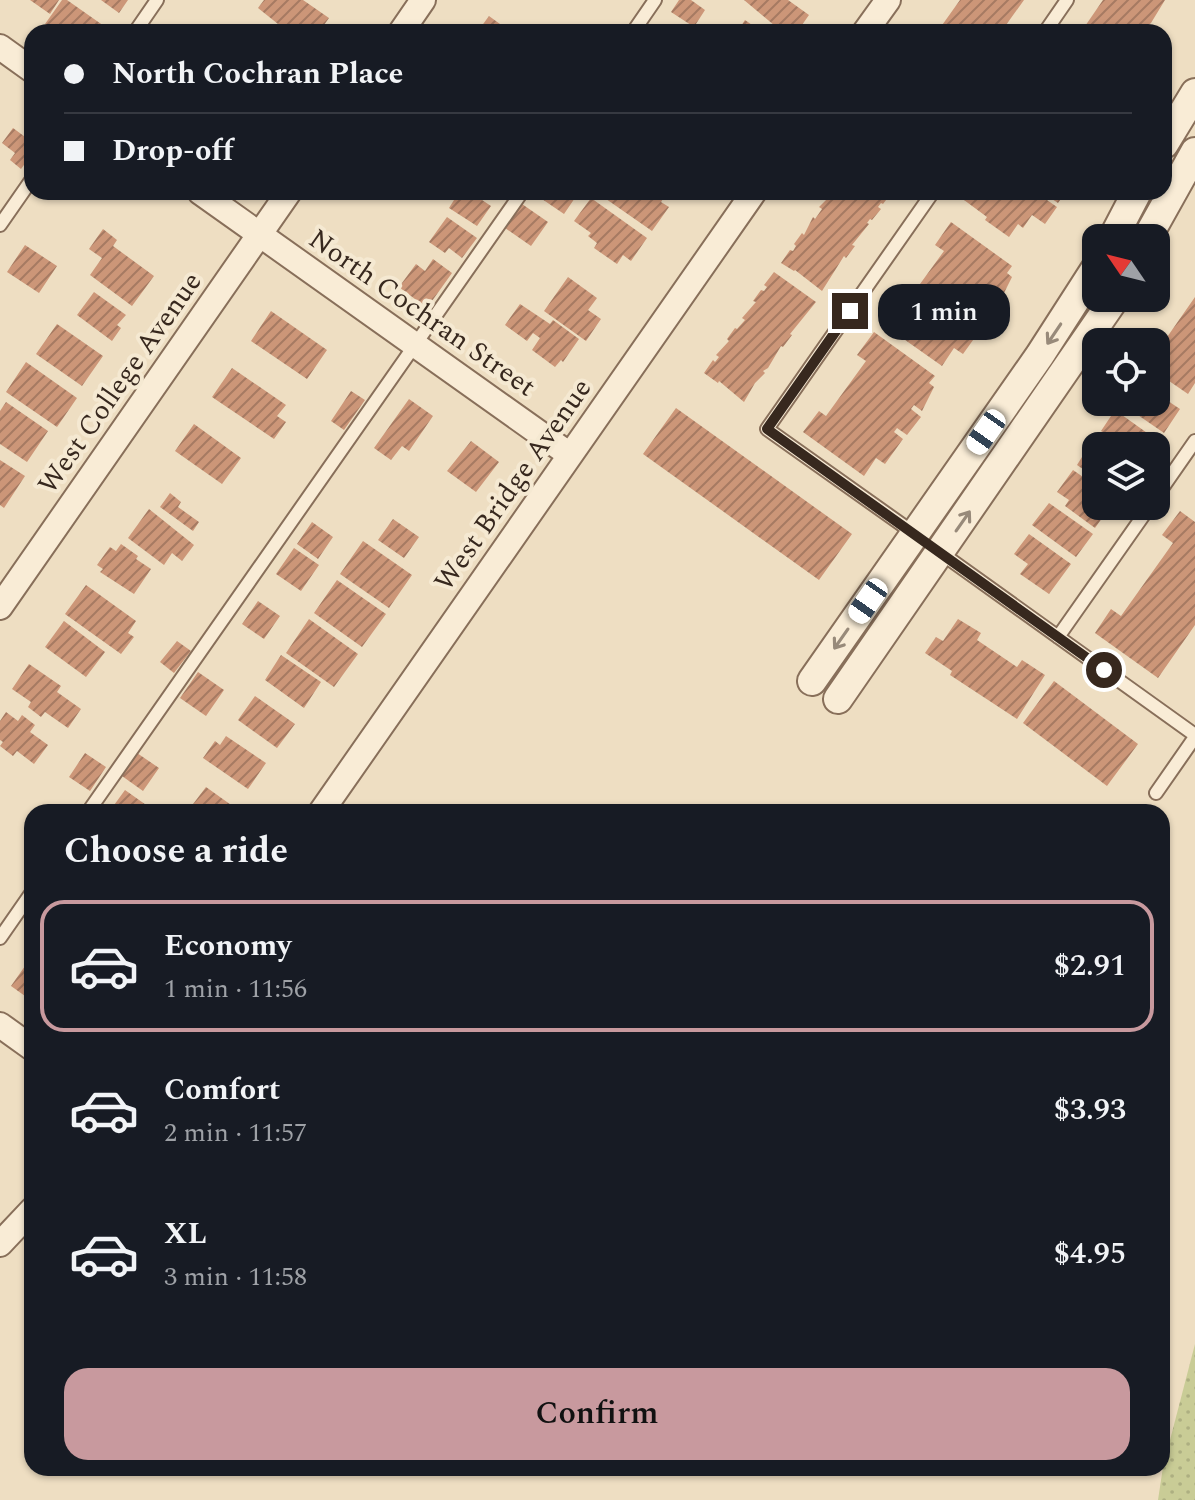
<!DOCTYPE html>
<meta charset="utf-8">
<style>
body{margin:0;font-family:Spectral,serif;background:#20242c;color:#f1f3f6;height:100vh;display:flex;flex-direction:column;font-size:30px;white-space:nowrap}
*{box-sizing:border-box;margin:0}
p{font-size:26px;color:#9ea1a6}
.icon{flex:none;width:44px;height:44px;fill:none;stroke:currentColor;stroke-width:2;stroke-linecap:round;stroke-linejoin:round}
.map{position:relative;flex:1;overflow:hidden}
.details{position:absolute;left:24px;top:804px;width:1146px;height:672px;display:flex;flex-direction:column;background:#171b24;border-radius:24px;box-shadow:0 2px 6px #0004}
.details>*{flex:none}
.top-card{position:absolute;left:24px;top:24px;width:1148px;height:176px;border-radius:24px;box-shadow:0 2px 6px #0004;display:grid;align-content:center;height:176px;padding:0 40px;background:#171b24}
.needle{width:52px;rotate:305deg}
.controls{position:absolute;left:1082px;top:224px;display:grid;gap:16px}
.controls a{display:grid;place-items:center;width:88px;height:88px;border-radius:16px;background:#171b24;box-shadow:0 2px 6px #0004;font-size:40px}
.end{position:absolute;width:36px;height:36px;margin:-18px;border:10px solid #37281e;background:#fff;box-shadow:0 0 0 4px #fff}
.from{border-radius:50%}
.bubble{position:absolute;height:56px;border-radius:24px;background:#171b24;box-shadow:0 2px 6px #0004;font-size:26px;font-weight:600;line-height:56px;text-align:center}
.car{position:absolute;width:24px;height:48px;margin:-24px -12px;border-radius:10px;box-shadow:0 0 6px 2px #0007;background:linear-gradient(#fff 24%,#345 0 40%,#fff 0 76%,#345 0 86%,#fff 0)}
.top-card b{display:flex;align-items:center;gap:28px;height:76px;font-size:30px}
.top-card b+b{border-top:2px solid #363941}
.top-card i{width:20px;height:20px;background:#f1f3f6}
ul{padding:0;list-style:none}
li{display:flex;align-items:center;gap:24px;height:132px;margin:0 16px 12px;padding:0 24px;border:4px solid transparent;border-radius:24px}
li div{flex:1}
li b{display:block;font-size:30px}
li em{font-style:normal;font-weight:600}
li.active{border-color:#c8999e}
li>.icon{width:72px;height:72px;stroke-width:1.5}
h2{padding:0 40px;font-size:36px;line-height:96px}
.action{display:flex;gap:16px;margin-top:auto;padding:16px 40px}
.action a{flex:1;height:92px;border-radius:24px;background:#c8999e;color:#111;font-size:32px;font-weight:600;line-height:92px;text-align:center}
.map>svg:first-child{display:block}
</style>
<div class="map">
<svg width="1195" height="1500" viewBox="0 0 1195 1500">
<defs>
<pattern id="green-dots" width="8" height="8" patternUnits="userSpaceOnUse" patternTransform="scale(2)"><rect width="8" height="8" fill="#c9cc96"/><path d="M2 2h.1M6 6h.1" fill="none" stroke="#adaf81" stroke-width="1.8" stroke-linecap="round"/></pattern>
<pattern id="building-hatch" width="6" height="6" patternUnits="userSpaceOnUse" patternTransform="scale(2)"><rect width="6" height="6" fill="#cc9678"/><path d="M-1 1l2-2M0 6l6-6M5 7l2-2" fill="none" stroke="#a67a62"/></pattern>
</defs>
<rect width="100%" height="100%" fill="#eedec2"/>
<path fill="url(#green-dots)" d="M1195,1344V1500H1158L1163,1467Z"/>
<path fill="url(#building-hatch)" d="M30,0H59L50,14Z
M62,0H67L104,26L100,32H57L45,24Z
M101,0H128L119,13Z
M264,0H303L329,18L319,32H288L258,8Z
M679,0H691L705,10L694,27L671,12Z
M744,0H788L809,15L797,32L786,24L781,31Z
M960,0H1024L1001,32H946L940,28Z
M1103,0H1165L1151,23L1140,32H1081Z
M489,16L511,32L478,31Z
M745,20L762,32H737Z
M13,128L32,142V154L21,169L10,160L15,153L2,143Z
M459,192H470L491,206L477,226L449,208Z
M543,192H579L564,214L539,197Z
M596,192H663L666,194L661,202L669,207L652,231Z
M834,192H892L883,204L881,203L878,207L881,209L872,220L870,219L867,223L869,224L852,245L855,246L846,258L844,256L822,291L795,270L794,271L781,263L790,250L793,251L796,246L794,244L802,233L804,235L813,217L815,219L822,209L819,207Z
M969,192H1066L1058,203L1049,197L1047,200L1057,207L1045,224L1032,215L1023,228L1018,224L1009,237L985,220L987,217L964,200Z
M591,198L647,238L631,261L623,255L617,264L594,248L597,243L588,236L591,233L574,221Z
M522,204L548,222L531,246L505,228Z
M447,217L477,238L462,258L449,248L445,253L429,242Z
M951,222L1012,266L1007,273L1012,277L1000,301L992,296L989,300L999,307L985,326L975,319L972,323L981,329L963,354L954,348L942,366L881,323L896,301L904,306L944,251L935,245Z
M103,229L117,240L113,246L154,276L132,306L90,275L102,258L89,249Z
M25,245L57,266L39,293L7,272Z
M433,259L452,273L427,308L399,287L416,264L425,271Z
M774,272L816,302L790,334L792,335L783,347L781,346L768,368L763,371L765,373L755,383L744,402L719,381L718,383L704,373L713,360L715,362L719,357L716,355L729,341L727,339L735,328L737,329L745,320L742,318L756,302L753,301L761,290L764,291L767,287L764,285Z
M568,277L597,298L588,310L601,319L586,341L544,311Z
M94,292L126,315L117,325L121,328L112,341L77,315Z
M1195,297V383L1188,394L1156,372V353Z
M520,304L550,324L553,320L579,339L563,362L561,360L555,367L532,350L540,338L533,333L527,341L505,325Z
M271,311L327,350L307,379L251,341Z
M57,324L103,356L82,386L36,354Z
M874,332L935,376L929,383L934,387L922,411L914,405L911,409L921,417L907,435L897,428L894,432L903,439L885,464L876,458L864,476L803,432L819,411L826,416L866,361L857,355Z
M26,362L77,398L57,427L6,392Z
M232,368L286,405L277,416L286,422L274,439L212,397Z
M351,391L365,400L344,430L331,421Z
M1156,393L1180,409L1164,433L1119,402H1156Z
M409,399L433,416L409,451L402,446L391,460L374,448Z
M6,402L48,431L27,462L0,444V411Z
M676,408L852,534L819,580L643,454Z
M1115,410L1157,440L1153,446H1111L1106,443L1110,437L1101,431Z
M194,424L241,458L222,484L175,451Z
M471,441L499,462L476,492L447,471Z
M1092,441L1096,444V478L1077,465Z
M0,460L25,476L4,508L0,505Z
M1073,470L1096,486V506L1110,507L1095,528L1065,506L1069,500L1057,492Z
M170,493L181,502L178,507L199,522L193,531L160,507Z
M1049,503L1093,534L1076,557L1032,525Z
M149,509L194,545L182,561L172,553L164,565L128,538Z
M1180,511L1195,522V625L1158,678L1095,633L1111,609L1121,616L1173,543L1162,535Z
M393,519L419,537L404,558L378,540Z
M312,522L333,537L318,559L297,544Z
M1029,534L1071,564L1049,594L1020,574L1028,564L1014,554Z
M363,541L412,575L389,608L340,574Z
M121,544L138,556L136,559L151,569L134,594L100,572L103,569L97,565L110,547L116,551Z
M294,548L319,565L301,591L276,574Z
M337,580L386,614L362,647L314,613Z
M86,585L136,621L128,633L134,637L121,654L65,614Z
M258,601L280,616L264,639L242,624Z
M309,619L358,654L334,687L286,653Z
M958,619L981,633L977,640L1017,667L1022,660L1045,675L1017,719L950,675L952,671L925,653L936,637L943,641Z
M64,621L105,652L86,677L45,647Z
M177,641L191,651L174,673L160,662Z
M281,655L321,682L304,708L265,680Z
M29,664L61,686L57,692L81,709L68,728L45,712L41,717L28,707L31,702L12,689Z
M198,672L224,690L206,716L180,698Z
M1054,681L1138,744L1107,786L1023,723Z
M255,696L295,724L277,748L238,720Z
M6,712L18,721L22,715L35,725L30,732L48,745L34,764L17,751L13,756L0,746L3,742L0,740V721Z
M226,736L266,763L248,789L203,758L215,741L220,745Z
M85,753L106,767L90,791L69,777Z
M137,753L159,768L143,791L122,776Z
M206,787L241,812H187Z
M125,790L149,807L145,812H109Z
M32,956V1001L11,986Z"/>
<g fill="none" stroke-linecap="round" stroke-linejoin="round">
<defs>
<path id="service" d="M135,32L157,0
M633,32L655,0
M1045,32L1067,0
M0,225L32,179
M1156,497L1195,441
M915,534L767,429L933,192
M941,553L1195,735
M1058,637L1150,506
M1156,793L1195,737
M88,812L522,192
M0,938L32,892"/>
<path id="minor" d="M401,32L423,0
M865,32L888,0
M0,47L32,70
M200,192L570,455
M0,607L289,192
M321,812L754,192
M0,1025L32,1048
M0,1244L32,1210"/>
<path id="tertiary" d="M1164,144L1195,93
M1113,238L1137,192
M1147,238L1195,152
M812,681L1040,355L1096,268
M838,699L1115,298"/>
</defs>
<use href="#service" stroke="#886f5a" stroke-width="16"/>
<use href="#minor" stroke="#886f5a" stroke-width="28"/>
<use href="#tertiary" stroke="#886f5a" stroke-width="32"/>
<use href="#service" stroke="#f9ecd6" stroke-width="12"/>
<use href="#minor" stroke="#f9ecd6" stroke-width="24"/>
<use href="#tertiary" stroke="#f9ecd6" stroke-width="28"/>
</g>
<defs><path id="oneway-shaft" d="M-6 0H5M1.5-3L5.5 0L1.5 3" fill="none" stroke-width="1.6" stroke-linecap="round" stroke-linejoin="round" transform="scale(2)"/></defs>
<g stroke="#988a7a">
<use href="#oneway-shaft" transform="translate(1054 334) rotate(124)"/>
<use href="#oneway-shaft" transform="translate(963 521) rotate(-55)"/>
<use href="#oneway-shaft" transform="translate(841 639) rotate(125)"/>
</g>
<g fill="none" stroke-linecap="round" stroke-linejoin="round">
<path stroke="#37281e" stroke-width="10" d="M850,311L767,429L1104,670"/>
</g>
<g text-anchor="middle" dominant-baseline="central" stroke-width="8" stroke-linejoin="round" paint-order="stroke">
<g font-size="28" fill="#37281e" stroke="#f5e9d2">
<text transform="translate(422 313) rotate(35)">North Cochran Street</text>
<text transform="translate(120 383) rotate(-55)">West College Avenue</text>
<text transform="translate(513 485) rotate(-55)">West Bridge Avenue</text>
</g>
</g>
</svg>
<div class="controls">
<a><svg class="needle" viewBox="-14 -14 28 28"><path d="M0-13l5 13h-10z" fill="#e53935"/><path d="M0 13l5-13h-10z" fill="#9ea1a6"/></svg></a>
<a><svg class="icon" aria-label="locate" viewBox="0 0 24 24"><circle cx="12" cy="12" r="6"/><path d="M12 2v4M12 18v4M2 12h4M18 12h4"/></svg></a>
<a><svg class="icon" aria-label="layers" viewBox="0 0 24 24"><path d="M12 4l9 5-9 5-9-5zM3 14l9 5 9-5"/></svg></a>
</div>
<i class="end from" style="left:1104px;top:670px"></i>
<i class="end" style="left:850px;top:311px"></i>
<div class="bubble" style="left:878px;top:284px;width:132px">1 min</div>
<i class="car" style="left:986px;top:432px;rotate:215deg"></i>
<i class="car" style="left:868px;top:601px;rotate:215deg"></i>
<div class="top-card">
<b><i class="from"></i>North Cochran Place</b>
<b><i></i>Drop-off</b>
</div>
<section class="details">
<h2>Choose a ride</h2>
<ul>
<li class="active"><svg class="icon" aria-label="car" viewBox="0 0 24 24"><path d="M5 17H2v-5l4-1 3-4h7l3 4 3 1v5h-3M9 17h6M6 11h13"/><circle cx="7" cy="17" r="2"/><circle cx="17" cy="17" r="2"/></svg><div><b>Economy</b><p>1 min · 11:56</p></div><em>$2.91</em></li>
<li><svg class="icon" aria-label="car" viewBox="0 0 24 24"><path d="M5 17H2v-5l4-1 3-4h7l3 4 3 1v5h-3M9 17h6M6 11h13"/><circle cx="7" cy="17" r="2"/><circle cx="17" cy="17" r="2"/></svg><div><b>Comfort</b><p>2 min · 11:57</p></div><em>$3.93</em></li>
<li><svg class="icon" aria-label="car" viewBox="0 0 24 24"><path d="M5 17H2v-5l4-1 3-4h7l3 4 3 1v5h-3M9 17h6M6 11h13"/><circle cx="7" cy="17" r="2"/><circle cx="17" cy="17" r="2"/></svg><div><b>XL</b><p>3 min · 11:58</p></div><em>$4.95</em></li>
</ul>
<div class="action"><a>Confirm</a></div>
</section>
</div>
